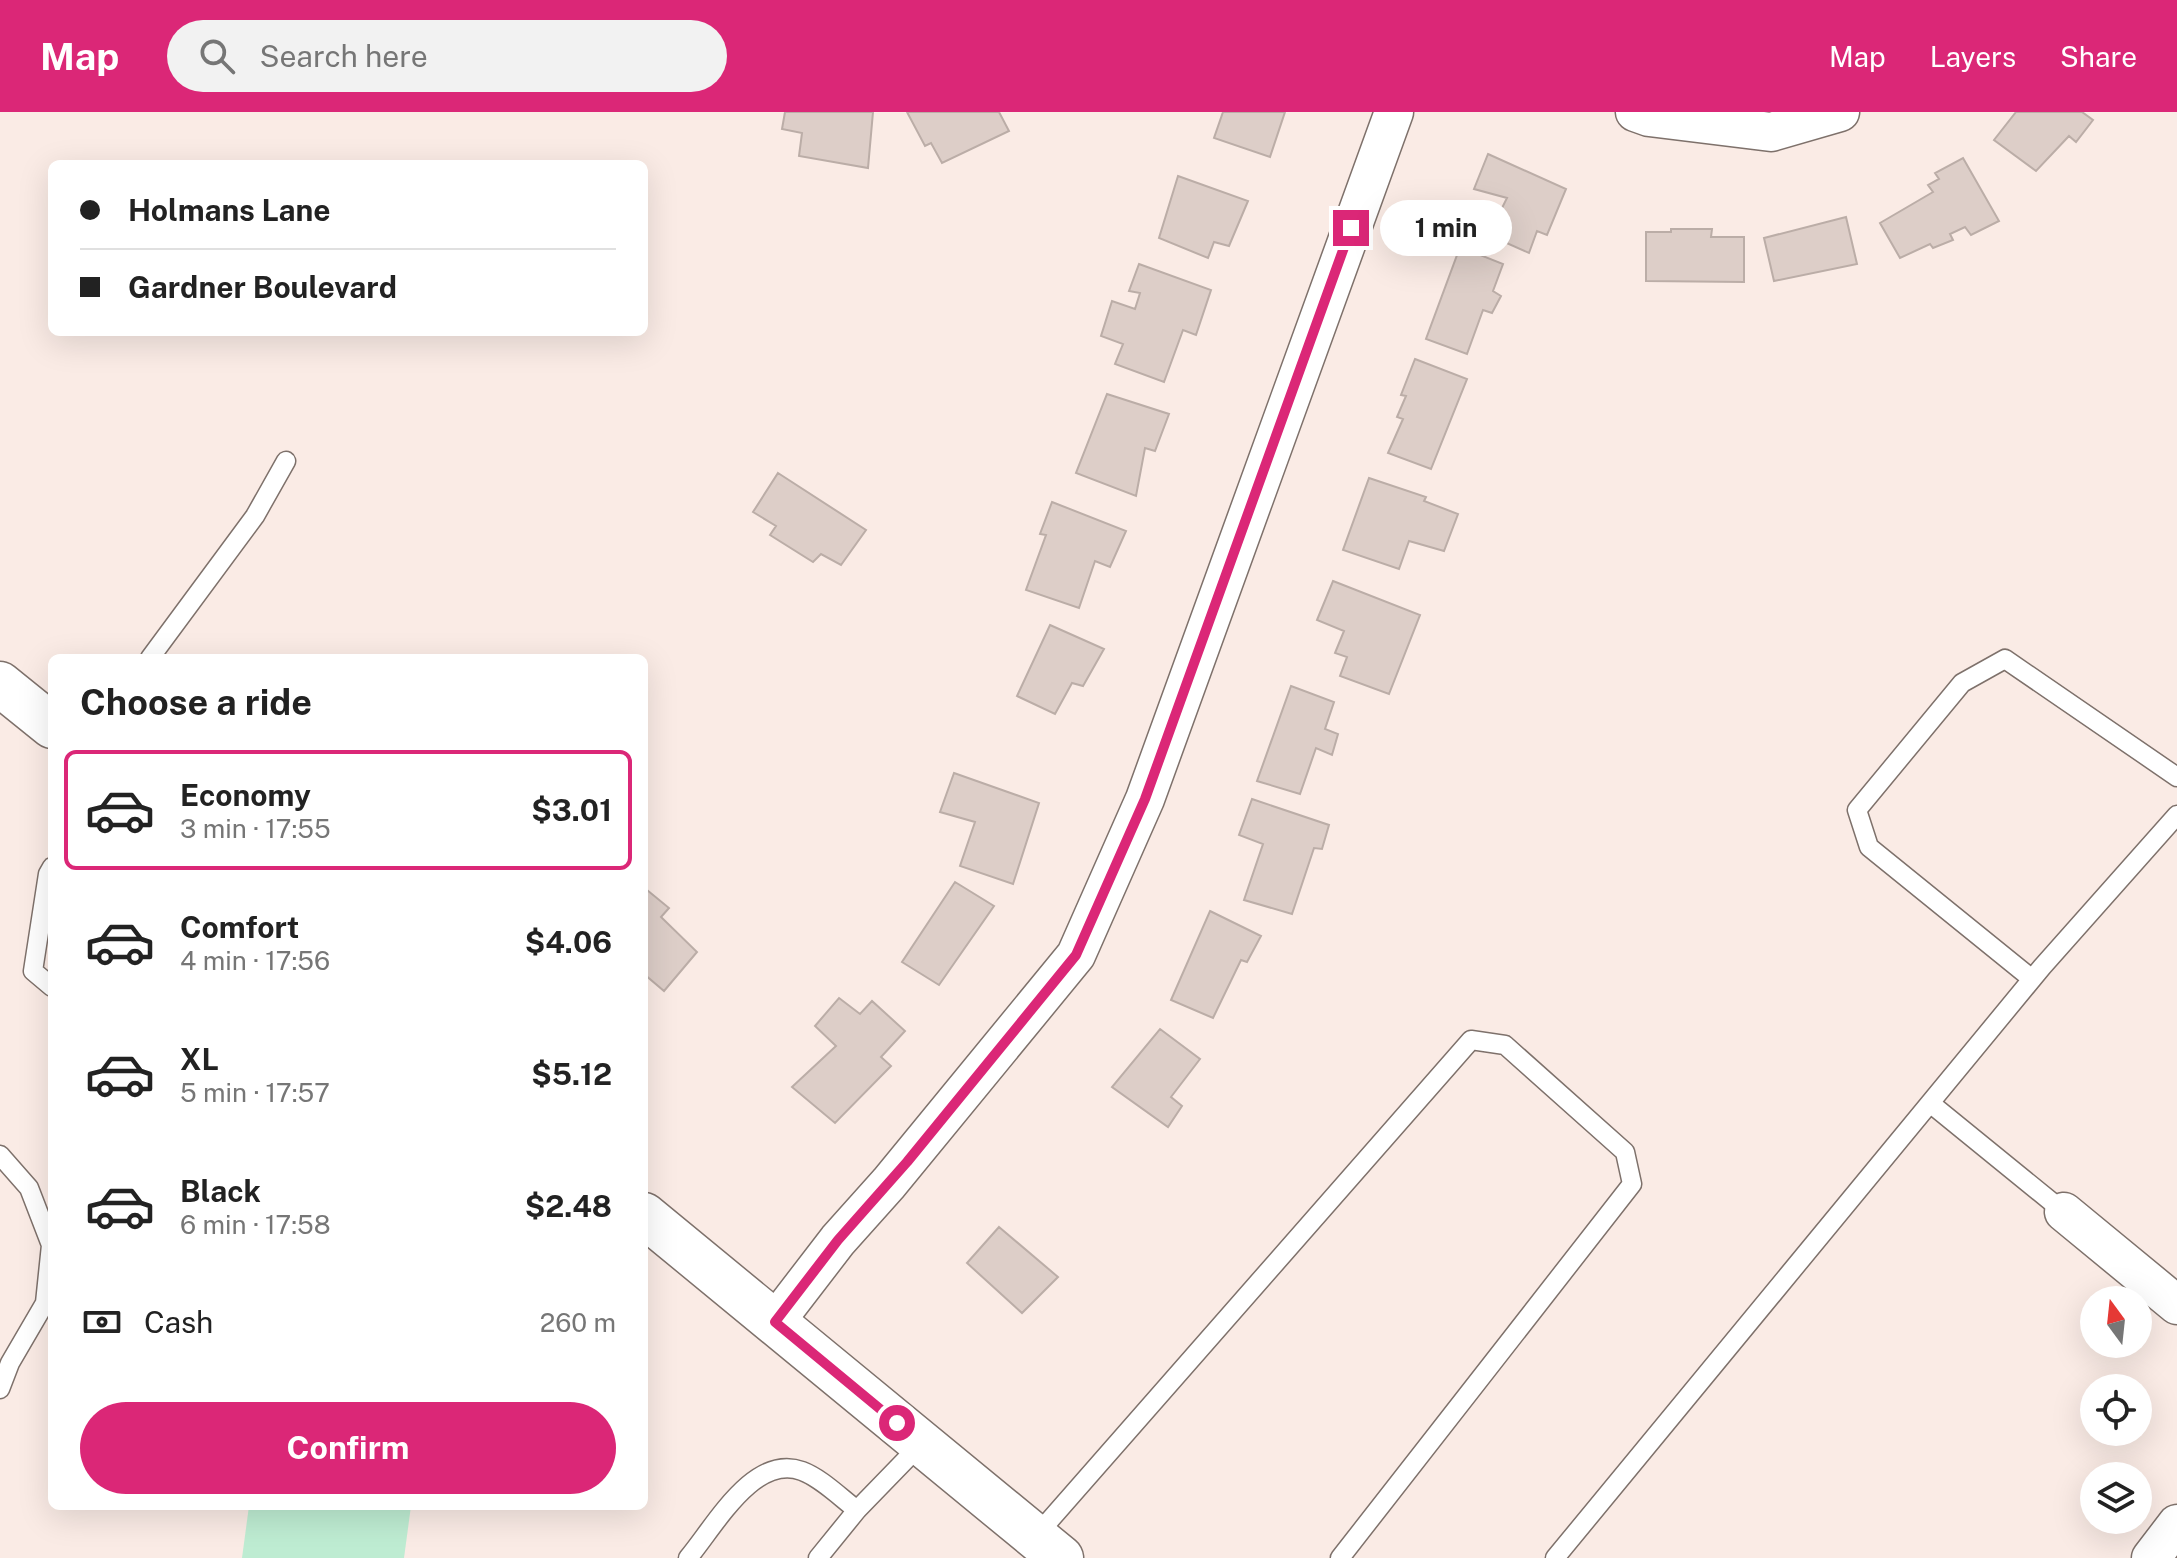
<!DOCTYPE html>
<meta charset="utf-8">
<style>
body{margin:0;font-family:"Public Sans",sans-serif;background:#f2f2f2;color:#222;height:100vh;display:flex;flex-direction:column;font-size:30px;white-space:nowrap}
*{box-sizing:border-box;margin:0}
p{font-size:26px;color:#767676}
.icon{flex:none;width:44px;height:44px;fill:none;stroke:currentColor;stroke-width:2;stroke-linecap:round;stroke-linejoin:round}
.map{position:relative;flex:1;overflow:hidden}
.panel{position:absolute;left:48px;top:542px;width:600px;height:856px;display:flex;flex-direction:column;background:#fff;border-radius:12px;box-shadow:0 8px 32px #0002}
.panel>*{flex:none}
.banner{position:absolute;left:48px;top:48px;width:600px;height:176px;border-radius:12px;box-shadow:0 8px 32px #0002;display:grid;align-content:center;height:176px;padding:0 32px;background:#fff}
.needle{width:52px;rotate:345deg}
.tools{position:absolute;left:2080px;top:1174px;display:grid;gap:16px}
.tools a{display:grid;place-items:center;width:72px;height:72px;border-radius:50%;background:#fff;box-shadow:0 8px 32px #0002;font-size:40px}
.end{position:absolute;width:36px;height:36px;margin:-18px;border:10px solid #db2777;background:#fff;box-shadow:0 0 0 4px #fff}
.from{border-radius:50%}
.bubble{position:absolute;height:56px;border-radius:28px;background:#fff;box-shadow:0 8px 32px #0002;font-size:26px;font-weight:700;line-height:56px;text-align:center}
.banner b{display:flex;align-items:center;gap:28px;height:76px;font-size:30px}
.banner b+b{border-top:2px solid #e0e0e0}
.banner i{width:20px;height:20px;background:#222}
ul{padding:0;list-style:none}
li{display:flex;align-items:center;gap:24px;height:120px;margin:0 16px 12px;padding:0 16px;border:4px solid transparent;border-radius:12px}
li div{flex:1}
li b{display:block;font-size:30px}
li em{font-style:normal;font-weight:700}
li.on{border-color:#db2777}
li>.icon{width:72px;height:72px;stroke-width:1.5}
h2{padding:0 32px;font-size:36px;line-height:96px}
.pay{display:flex;align-items:center;gap:20px;height:88px;padding:0 32px;font-size:30px}
.pay p{margin-inline-start:auto}
.button{display:flex;gap:16px;margin-top:auto;padding:16px 32px}
.button a{flex:1;height:92px;border-radius:48px;background:#db2777;color:#fff;font-size:32px;font-weight:700;line-height:92px;text-align:center}
header{display:flex;align-items:center;gap:48px;box-sizing:border-box;height:112px;padding:0 40px;background:#db2777;color:#fff}
header strong{font-size:38px}
nav{display:flex;gap:44px;margin-inline-start:auto;font-size:28px}
.search{width:560px;height:72px;background:#f2f2f2;display:flex;align-items:center;gap:20px;box-sizing:border-box;padding:0 28px;border-radius:44px;color:#767676;font-size:30px}
.map>svg:first-child{display:block}
</style>
<header>
<strong>Map</strong>
<div class="search"><svg class="icon" aria-label="search" viewBox="0 0 24 24"><circle cx="10" cy="10" r="6"/><path d="M15 15l6 6"/></svg>Search here</div>
<nav><a>Map</a><a>Layers</a><a>Share</a></nav>
</header>
<div class="map">
<svg width="2177" height="1446" viewBox="0 0 2177 1446">
<rect width="100%" height="100%" fill="#faebe5"/>
<path fill="#beecd2" d="M249,1394H411L404,1446H242Z"/>
<path fill="#ddcec8" stroke="#bbada7" stroke-width="2" d="M785,0H873L868,56L799,44L802,21L782,17Z
M907,0H999L1009,19L942,51L931,31L925,34Z
M1223,0H1285L1270,45L1214,26Z
M2016,0H2082L2093,8L2076,30L2069,24L2036,59L1994,28Z
M1488,42L1566,77L1547,123L1537,119L1529,141L1484,121L1493,98L1500,100L1507,86L1474,77Z
M1963,46L1999,109L1971,123L1965,115L1950,122L1953,128L1933,136L1930,132L1900,146L1880,111L1933,80L1928,73L1939,67L1935,61Z
M1178,64L1248,89L1229,134L1214,130L1208,146L1159,126Z
M1846,105L1857,152L1774,169L1764,126Z
M1671,117H1712L1711,125H1744V170L1646,169V120H1671Z
M1460,135L1503,152L1493,179L1501,184L1492,201L1483,198L1467,242L1426,227Z
M1139,152L1211,178L1196,223L1183,218L1164,270L1115,252L1123,232L1101,224L1112,189L1135,197L1140,181L1129,179Z
M1415,247L1467,267L1431,357L1388,341L1403,307L1397,305L1406,284L1401,283Z
M1107,282L1169,302L1155,339L1145,336L1136,384L1076,361Z
M778,361L866,418L841,453L821,442L813,450L770,423L776,414L753,400Z
M1369,366L1426,385L1424,389L1458,402L1444,439L1409,429L1399,457L1343,438Z
M1052,390L1126,419L1110,455L1095,449L1079,496L1026,478L1046,423L1040,422Z
M1333,469L1420,503L1389,582L1340,564L1347,545L1335,541L1344,519L1317,508Z
M1050,513L1104,537L1083,574L1072,571L1055,602L1017,584Z
M1291,574L1334,590L1325,617L1338,622L1332,643L1316,636L1300,682L1257,669Z
M954,661L1039,691L1013,772L960,754L975,710L940,700Z
M1252,687L1329,713L1322,737L1314,736L1292,802L1244,788L1263,732L1239,723Z
M955,770L994,794L939,873L902,850Z
M647,778L669,796L661,805L697,840L664,879L644,862V781Z
M1210,799L1261,824L1247,850L1241,848L1213,906L1171,888Z
M839,886L860,902L872,889L905,919L881,945L891,954L835,1011L792,975L836,934L815,914Z
M1160,917L1200,947L1171,985L1182,994L1168,1015L1112,975Z
M999,1115L1058,1165L1022,1201L967,1151Z"/>
<g fill="none" stroke-linecap="round" stroke-linejoin="round">
<defs>
<path id="lane" d="M150,546L255,404L286,349
M52,755L48,762L33,859L52,875
M2032,867L1869,735L1857,698L1962,571L2005,547L2177,665
M1930,991L2064,1100
M0,1043L29,1076L51,1133L45,1191L10,1251L0,1277
M1035,1425L1471,928L1505,933L1625,1040L1632,1072L1340,1446
M688,1446C715,1414 754,1341 802,1359C821,1366 841,1386 857,1398
M818,1446L857,1398L922,1331
M1555,1446L2042,855L2177,703"/>
<path id="street" d="M1635,0L1649,5L1771,20L1840,0
M2064,1100L2177,1193
M775,1210L838,1128L889,1071L1076,843L1145,687L1394,0
M2151,1446L2177,1412"/>
<path id="secondary" d="M0,572L52,614
M644,1103L1061,1446"/>
</defs>
<use href="#lane" stroke="#7e716b" stroke-width="21"/>
<use href="#street" stroke="#7e716b" stroke-width="41"/>
<use href="#secondary" stroke="#7e716b" stroke-width="47"/>
<use href="#lane" stroke="#fff" stroke-width="18"/>
<use href="#street" stroke="#fff" stroke-width="38"/>
<use href="#secondary" stroke="#fff" stroke-width="44"/>
</g>
<g fill="none" stroke-linecap="round" stroke-linejoin="round">
<path stroke="#db2777" stroke-width="10" d="M897,1311L775,1210L838,1128L907,1050L1076,843L1145,687L1351,116"/>
</g>
</svg>
<div class="tools">
<a><svg class="needle" viewBox="-14 -14 28 28"><path d="M0-13l5 13h-10z" fill="#e53935"/><path d="M0 13l5-13h-10z" fill="#767676"/></svg></a>
<a><svg class="icon" aria-label="locate" viewBox="0 0 24 24"><circle cx="12" cy="12" r="6"/><path d="M12 2v4M12 18v4M2 12h4M18 12h4"/></svg></a>
<a><svg class="icon" aria-label="layers" viewBox="0 0 24 24"><path d="M12 4l9 5-9 5-9-5zM3 14l9 5 9-5"/></svg></a>
</div>
<i class="end from" style="left:897px;top:1311px"></i>
<i class="end" style="left:1351px;top:116px"></i>
<div class="bubble" style="left:1380px;top:88px;width:132px">1 min</div>
<div class="banner">
<b><i class="from"></i>Holmans Lane</b>
<b><i></i>Gardner Boulevard</b>
</div>
<section class="panel">
<h2>Choose a ride</h2>
<ul>
<li class="on"><svg class="icon" aria-label="car" viewBox="0 0 24 24"><path d="M5 17H2v-5l4-1 3-4h7l3 4 3 1v5h-3M9 17h6M6 11h13"/><circle cx="7" cy="17" r="2"/><circle cx="17" cy="17" r="2"/></svg><div><b>Economy</b><p>3 min · 17:55</p></div><em>$3.01</em></li>
<li><svg class="icon" aria-label="car" viewBox="0 0 24 24"><path d="M5 17H2v-5l4-1 3-4h7l3 4 3 1v5h-3M9 17h6M6 11h13"/><circle cx="7" cy="17" r="2"/><circle cx="17" cy="17" r="2"/></svg><div><b>Comfort</b><p>4 min · 17:56</p></div><em>$4.06</em></li>
<li><svg class="icon" aria-label="car" viewBox="0 0 24 24"><path d="M5 17H2v-5l4-1 3-4h7l3 4 3 1v5h-3M9 17h6M6 11h13"/><circle cx="7" cy="17" r="2"/><circle cx="17" cy="17" r="2"/></svg><div><b>XL</b><p>5 min · 17:57</p></div><em>$5.12</em></li>
<li><svg class="icon" aria-label="car" viewBox="0 0 24 24"><path d="M5 17H2v-5l4-1 3-4h7l3 4 3 1v5h-3M9 17h6M6 11h13"/><circle cx="7" cy="17" r="2"/><circle cx="17" cy="17" r="2"/></svg><div><b>Black</b><p>6 min · 17:58</p></div><em>$2.48</em></li>
</ul>
<div class="pay"><svg class="icon" aria-label="cash" viewBox="0 0 24 24"><path d="M3 7h18v10H3z"/><circle cx="12" cy="12" r="2"/></svg>Cash<p>260 m</p></div>
<div class="button"><a>Confirm</a></div>
</section>
</div>
